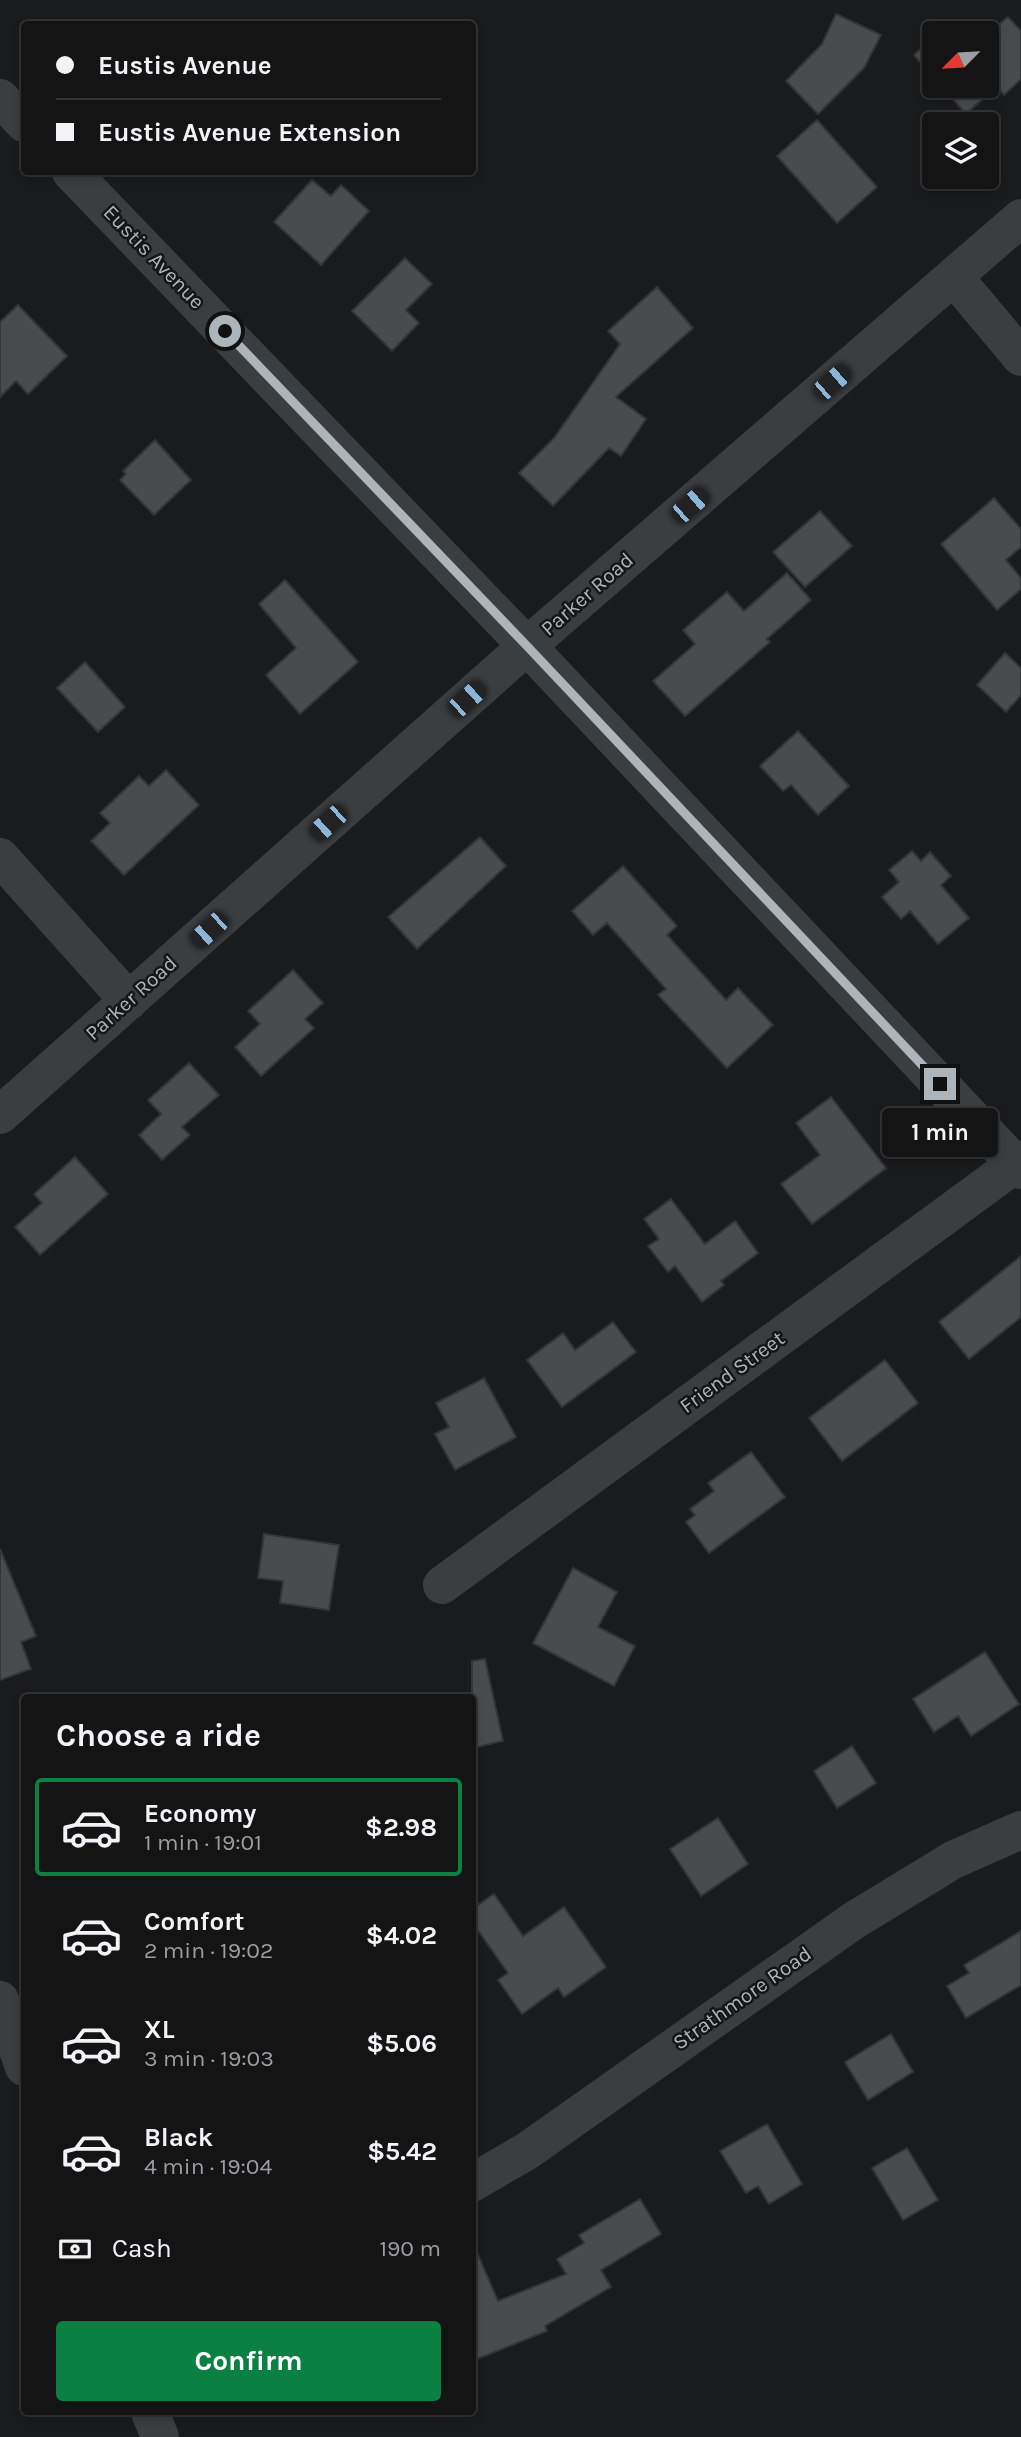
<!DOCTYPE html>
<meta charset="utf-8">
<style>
body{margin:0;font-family:Karla,sans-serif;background:#212122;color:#f1f3f6;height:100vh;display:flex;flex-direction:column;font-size:26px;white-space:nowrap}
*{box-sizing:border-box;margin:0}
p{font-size:23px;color:#9d9ea0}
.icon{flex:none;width:38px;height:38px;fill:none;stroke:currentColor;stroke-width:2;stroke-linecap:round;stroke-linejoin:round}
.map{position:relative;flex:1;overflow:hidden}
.sheet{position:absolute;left:21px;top:1694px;width:455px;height:721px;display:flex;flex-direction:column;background:#141415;border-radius:7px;box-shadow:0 4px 10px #0003,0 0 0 2px #333334}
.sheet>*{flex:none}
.banner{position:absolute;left:21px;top:21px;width:455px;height:154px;border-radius:7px;box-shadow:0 4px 10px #0003,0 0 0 2px #333334;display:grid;align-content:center;height:154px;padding:0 35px;background:#141415}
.needle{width:46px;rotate:246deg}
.tools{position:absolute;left:922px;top:21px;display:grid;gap:14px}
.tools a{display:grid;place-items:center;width:77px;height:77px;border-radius:7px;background:#141415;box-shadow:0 4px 10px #0003,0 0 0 2px #333334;font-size:35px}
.end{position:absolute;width:32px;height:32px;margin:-16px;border:9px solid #aeb5ba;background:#111;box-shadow:0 0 0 4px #111}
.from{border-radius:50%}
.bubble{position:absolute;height:49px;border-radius:7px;background:#141415;box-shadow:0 4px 10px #0003,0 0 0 2px #333334;font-size:23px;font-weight:700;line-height:49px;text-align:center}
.car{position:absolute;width:21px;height:42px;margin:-21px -10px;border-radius:9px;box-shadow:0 0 5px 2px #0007;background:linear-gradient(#222 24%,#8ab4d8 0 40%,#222 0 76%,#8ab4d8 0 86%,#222 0)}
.banner b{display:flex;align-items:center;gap:24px;height:66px;font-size:26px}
.banner b+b{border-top:2px solid #333334}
.banner i{width:18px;height:18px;background:#f1f3f6}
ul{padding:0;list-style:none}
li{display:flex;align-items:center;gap:21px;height:98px;margin:0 14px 10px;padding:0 21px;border:4px solid transparent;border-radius:7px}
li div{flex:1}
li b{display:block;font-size:26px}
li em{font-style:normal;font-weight:700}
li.current{border-color:#0b8043}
li>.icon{width:63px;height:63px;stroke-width:1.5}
h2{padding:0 35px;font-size:32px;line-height:84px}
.pay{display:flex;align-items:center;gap:18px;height:77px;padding:0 35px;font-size:26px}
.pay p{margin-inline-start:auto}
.button{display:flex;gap:14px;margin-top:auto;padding:14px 35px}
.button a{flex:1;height:80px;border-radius:7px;background:#0b8043;color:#fff;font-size:28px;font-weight:700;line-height:80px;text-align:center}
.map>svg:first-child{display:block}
</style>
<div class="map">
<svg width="1021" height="2437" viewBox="0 0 1021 2437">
<rect width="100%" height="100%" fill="#1a1b1c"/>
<path fill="#494c4e" stroke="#343538" stroke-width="2" d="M836,14L881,35L864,68L818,114L786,81L822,44Z
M1008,17L1021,31V79L1004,95L996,87L966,114L941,86H987V35Z
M934,36V78L914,55Z
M817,120L877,187L837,223L777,156Z
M312,180L331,196L341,185L369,211L321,265L274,222Z
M405,258L432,284L406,310L419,323L392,351L352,311Z
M657,287L693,328L616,397L646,419L621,456L609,448L553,506L519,473L554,438L620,344L608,331Z
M18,305L67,356L28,394L16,381L0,397V322Z
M155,440L191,480L154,515L120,480L126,474L123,471Z
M994,498L1021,529V547L1006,560L1021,578V589L997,610L941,544Z
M820,511L852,546L805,587L773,552Z
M787,573L811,600L767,639L770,642L685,716L653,681L695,644L683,630L727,592L744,611Z
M285,580L358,662L300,714L266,675L296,648L259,604Z
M1005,653L1021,668V695L1006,712L977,685Z
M85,662L125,707L98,732L57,688Z
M798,731L849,786L818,815L791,785L783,791L760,766Z
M166,770L199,805L124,875L91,841L110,823L100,813L139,776L149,786Z
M480,837L506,866L417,949L388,917Z
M912,851L921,861L930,852L951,876L941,885L969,918L938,944L910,911L901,919L882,897L899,882L889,870Z
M623,866L677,926L667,935L726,1000L738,988L773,1025L727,1068L658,995L666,989L607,923L593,935L572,911Z
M293,970L323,1003L305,1019L314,1028L261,1076L235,1047L260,1024L248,1011Z
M189,1063L219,1095L182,1127L190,1135L162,1160L139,1135L161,1114L148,1100Z
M831,1097L886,1168L812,1224L781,1184L820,1155L796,1123Z
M75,1157L108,1194L40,1255L15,1227L42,1203L34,1194Z
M671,1199L705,1244L735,1221L758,1253L721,1281L724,1285L702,1302L675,1266L668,1272L648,1246L659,1239L644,1219Z
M1021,1256V1317L969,1359L939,1322Z
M613,1322L636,1352L562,1407L527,1360L563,1333L575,1350Z
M885,1360L918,1403L842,1461L809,1418Z
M484,1378L516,1437L455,1470L435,1434L449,1427L436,1403Z
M751,1452L785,1497L709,1553L686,1522L695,1515L690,1509L714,1491L708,1483Z
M264,1534L339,1545L329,1610L280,1603L283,1581L258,1578Z
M0,1549L36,1636L21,1642L31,1669L0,1680Z
M573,1568L617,1592L598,1627L635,1646L614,1686L533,1643Z
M985,1652L1019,1704L971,1736L958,1716L934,1732L913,1699Z
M485,1659L503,1741L472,1748V1661Z
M852,1746L876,1783L837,1808L814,1771Z
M718,1818L748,1864L701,1896L670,1849Z
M494,1894L523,1936L564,1907L606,1967L564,1997L558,1988L522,2014L498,1980L508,1973L472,1922V1909Z
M1021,1931V1985L966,2018L947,1986L969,1973L964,1965Z
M891,2034L913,2072L868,2100L845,2062Z
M767,2124L802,2184L769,2204L758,2186L746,2193L720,2151Z
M907,2148L938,2200L903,2220L872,2168Z
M640,2199L661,2234L601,2270L611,2287L545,2326L547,2331L472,2361V2241L498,2301L566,2274L557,2259L584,2243L579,2235Z"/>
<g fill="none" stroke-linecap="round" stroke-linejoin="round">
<path stroke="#3b3e41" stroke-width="38" d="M0,98L24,123
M71,172L527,646L1021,1170
M954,277L1021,357
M0,857L129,1001
M0,1115L527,646L1021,218
M442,1585L1021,1160
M0,2000L24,2067
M472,2183L527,2151L853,1921L953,1860L1021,1830
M150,2412L160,2437"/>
</g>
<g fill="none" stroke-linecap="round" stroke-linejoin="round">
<path stroke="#aeb5ba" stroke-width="9" d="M225,331L527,646L940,1084"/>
</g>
<g text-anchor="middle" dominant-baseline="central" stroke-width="5" stroke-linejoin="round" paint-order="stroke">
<g font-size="21" fill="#aeb5ba" stroke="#151617">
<text transform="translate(154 257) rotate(46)">Eustis Avenue</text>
<text transform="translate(587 594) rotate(-41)">Parker Road</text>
<text transform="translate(131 998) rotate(-42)">Parker Road</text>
<text transform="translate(732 1372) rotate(-36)">Friend Street</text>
<text transform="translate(742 1998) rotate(-35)">Strathmore Road</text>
</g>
</g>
</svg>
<div class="tools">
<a><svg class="needle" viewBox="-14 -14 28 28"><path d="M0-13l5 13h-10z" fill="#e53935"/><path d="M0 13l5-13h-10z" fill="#9d9ea0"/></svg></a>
<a><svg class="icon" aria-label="layers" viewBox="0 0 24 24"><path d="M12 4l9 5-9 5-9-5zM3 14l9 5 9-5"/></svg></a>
</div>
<i class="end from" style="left:225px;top:331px"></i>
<i class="end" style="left:940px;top:1084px"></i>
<div class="bubble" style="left:882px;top:1108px;width:116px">1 min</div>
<i class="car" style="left:832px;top:382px;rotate:49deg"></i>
<i class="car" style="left:690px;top:505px;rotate:49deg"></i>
<i class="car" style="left:467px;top:699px;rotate:48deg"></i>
<i class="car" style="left:328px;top:823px;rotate:228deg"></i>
<i class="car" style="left:209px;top:930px;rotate:228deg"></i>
<div class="banner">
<b><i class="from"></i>Eustis Avenue</b>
<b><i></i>Eustis Avenue Extension</b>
</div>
<section class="sheet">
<h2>Choose a ride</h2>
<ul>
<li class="current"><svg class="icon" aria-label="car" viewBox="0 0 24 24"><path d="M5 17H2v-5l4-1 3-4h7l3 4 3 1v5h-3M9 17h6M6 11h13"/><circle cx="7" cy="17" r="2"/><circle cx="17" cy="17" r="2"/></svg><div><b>Economy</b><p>1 min · 19:01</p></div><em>$2.98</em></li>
<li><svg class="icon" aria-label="car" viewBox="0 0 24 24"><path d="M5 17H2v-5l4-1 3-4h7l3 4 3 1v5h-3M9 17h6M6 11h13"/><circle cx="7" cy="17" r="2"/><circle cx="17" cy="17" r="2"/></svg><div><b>Comfort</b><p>2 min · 19:02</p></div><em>$4.02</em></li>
<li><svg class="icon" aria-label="car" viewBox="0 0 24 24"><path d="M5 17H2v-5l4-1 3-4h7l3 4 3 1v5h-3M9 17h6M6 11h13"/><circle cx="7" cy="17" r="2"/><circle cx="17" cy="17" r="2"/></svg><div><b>XL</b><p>3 min · 19:03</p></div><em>$5.06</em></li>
<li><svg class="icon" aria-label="car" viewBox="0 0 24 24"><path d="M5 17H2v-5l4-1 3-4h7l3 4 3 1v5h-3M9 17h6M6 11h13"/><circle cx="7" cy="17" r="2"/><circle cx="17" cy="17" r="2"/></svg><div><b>Black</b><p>4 min · 19:04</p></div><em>$5.42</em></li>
</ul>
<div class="pay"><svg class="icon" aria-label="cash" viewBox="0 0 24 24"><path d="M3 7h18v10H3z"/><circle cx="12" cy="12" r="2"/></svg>Cash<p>190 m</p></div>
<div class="button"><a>Confirm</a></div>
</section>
</div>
